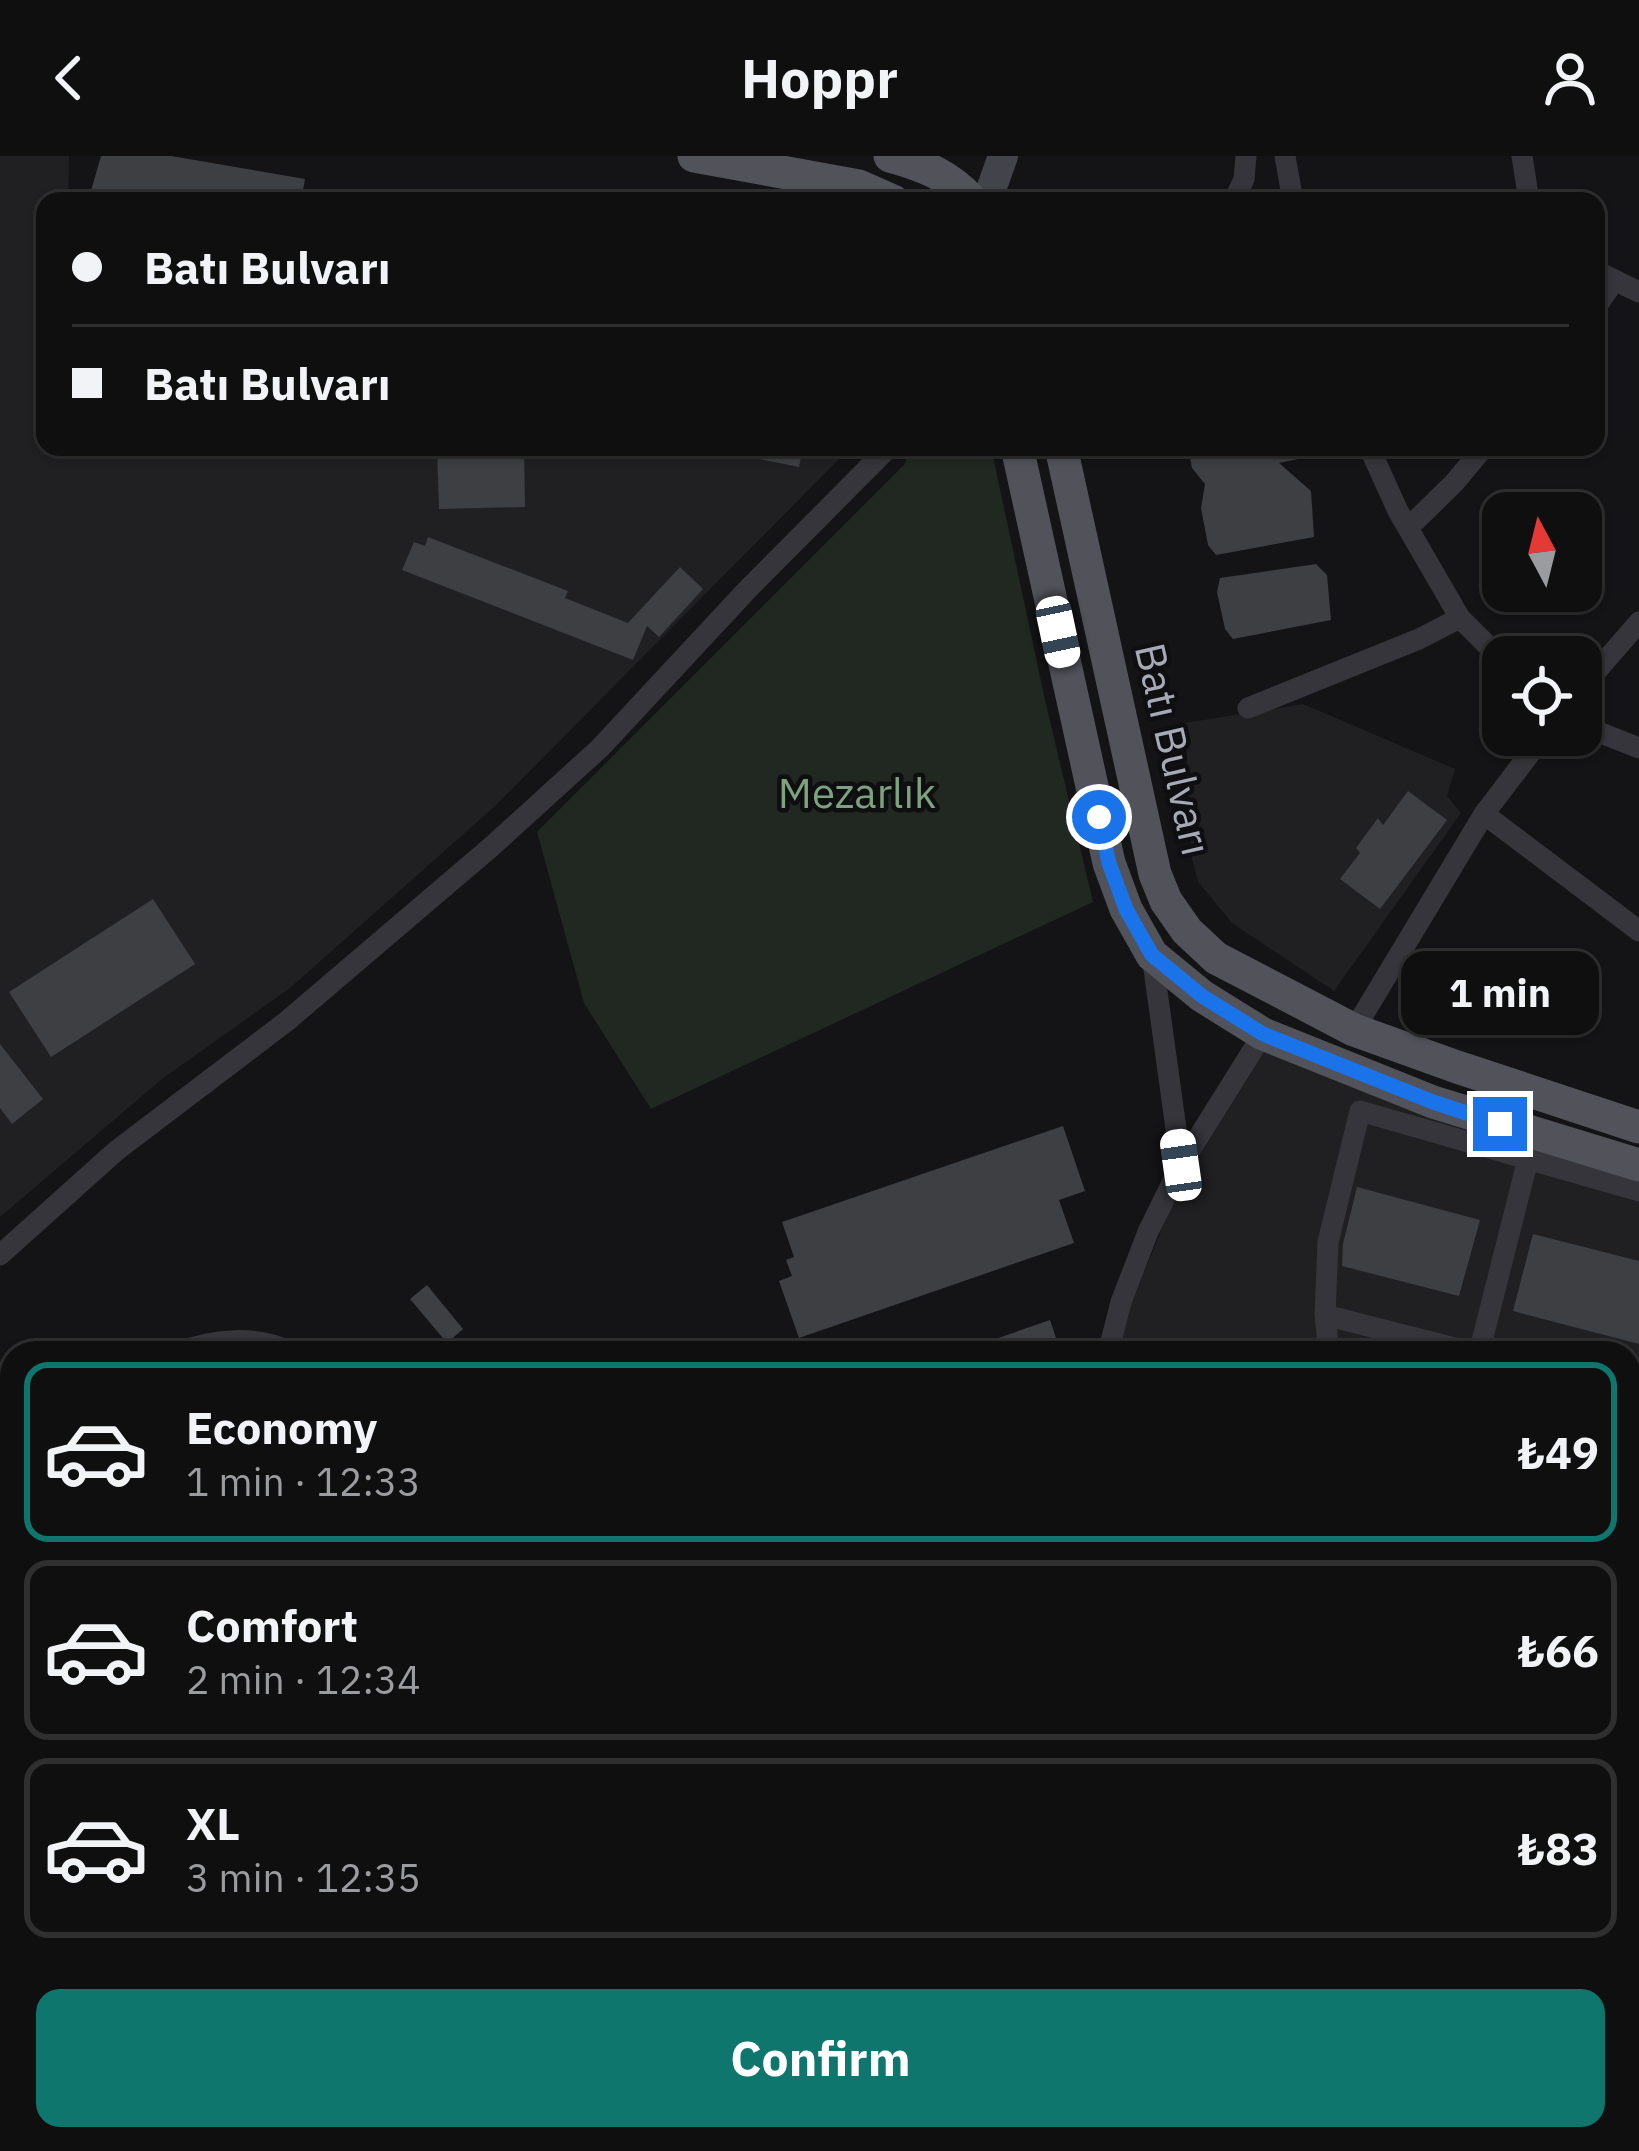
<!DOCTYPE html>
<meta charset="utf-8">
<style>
body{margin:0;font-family:"IBM Plex Sans",sans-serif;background:#1d1d1e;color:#f1f3f6;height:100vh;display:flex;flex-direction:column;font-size:45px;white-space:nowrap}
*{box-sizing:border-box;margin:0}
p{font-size:39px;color:#9b9c9f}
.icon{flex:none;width:66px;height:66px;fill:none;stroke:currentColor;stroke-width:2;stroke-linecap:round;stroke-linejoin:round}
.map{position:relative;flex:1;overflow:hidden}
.drawer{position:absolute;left:0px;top:1185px;width:1641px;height:810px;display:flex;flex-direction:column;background:#0f0f10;border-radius:36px 36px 0 0;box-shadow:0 3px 9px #0004,0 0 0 3px #2f2f30}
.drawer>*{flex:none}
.guide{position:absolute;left:36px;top:36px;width:1569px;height:264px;border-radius:24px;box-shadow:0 3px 9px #0004,0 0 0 3px #2f2f30;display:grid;align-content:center;height:264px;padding:0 36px;background:#0f0f10}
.needle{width:78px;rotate:353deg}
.buttons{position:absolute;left:1482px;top:336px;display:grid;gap:24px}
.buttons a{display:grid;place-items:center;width:120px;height:120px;border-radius:24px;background:#0f0f10;box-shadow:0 3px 9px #0004,0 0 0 3px #2f2f30;font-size:60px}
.end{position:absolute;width:54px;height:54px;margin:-27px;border:15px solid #1a73e8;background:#fff;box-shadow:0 0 0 6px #fff}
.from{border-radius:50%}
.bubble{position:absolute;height:84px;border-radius:24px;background:#0f0f10;box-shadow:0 3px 9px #0004,0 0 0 3px #2f2f30;font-size:39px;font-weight:700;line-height:84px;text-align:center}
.car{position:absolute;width:36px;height:72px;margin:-36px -18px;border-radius:15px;box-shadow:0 0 9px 3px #0007;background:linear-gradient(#fff 24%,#345 0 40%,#fff 0 76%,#345 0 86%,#fff 0)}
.guide b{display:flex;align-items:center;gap:42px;height:114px;font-size:45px}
.guide b+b{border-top:3px solid #2f2f30}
.guide i{width:30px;height:30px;background:#f1f3f6}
ul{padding:21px 0 0;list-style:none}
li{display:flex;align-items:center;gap:36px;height:180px;margin:0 24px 18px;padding:0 12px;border:6px solid #2f2f30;border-radius:24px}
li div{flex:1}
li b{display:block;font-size:45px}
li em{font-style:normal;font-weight:700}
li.selected{border-color:#0f766e}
li>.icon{width:108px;height:108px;stroke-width:1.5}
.primary-button{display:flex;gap:24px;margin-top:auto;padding:24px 36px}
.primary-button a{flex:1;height:138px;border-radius:24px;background:#0f766e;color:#fff;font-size:48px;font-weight:700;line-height:138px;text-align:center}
header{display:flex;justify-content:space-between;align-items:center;height:156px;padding:0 36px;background:#0f0f10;font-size:54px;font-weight:700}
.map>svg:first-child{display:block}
</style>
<header><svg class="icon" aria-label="back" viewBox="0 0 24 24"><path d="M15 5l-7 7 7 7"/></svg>Hoppr<svg class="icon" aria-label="person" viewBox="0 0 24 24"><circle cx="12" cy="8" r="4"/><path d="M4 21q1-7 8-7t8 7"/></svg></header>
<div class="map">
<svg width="1639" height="1995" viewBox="0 0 1639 1995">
<rect width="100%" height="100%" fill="#141416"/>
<path fill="#202023" d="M0,0H69L68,45H45V291H851L494,651L290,832L162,923L0,1061Z
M1303,548L1455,613L1447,640L1461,657L1334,835L1232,767L1198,726L1192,703L1185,567Z
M1267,892L1639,1023V1995H928L932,1983H1629V1197H1111L1178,1034Z"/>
<path fill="#202821" d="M909,291H991L1045,544L1093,746L651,953L584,847L537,676L905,308Z"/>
<path fill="#3e3f43" d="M101,0H171L305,23L301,45H88Z
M437,291H524L525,351L439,353Z
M735,291H803L799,311L734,298Z
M1188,291H1296L1298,303L1279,307L1311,335L1314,381L1216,399L1208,389L1201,352L1205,328L1192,312Z
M428,381L568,435L565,442L628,467L680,411L703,433L659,481L647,470L633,504L402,414L414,386L425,390Z
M1316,408L1327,419L1331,464L1233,483L1225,473L1217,436L1220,422Z
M1408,635L1447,664L1380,753L1340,723L1360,697L1356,692L1378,662L1383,669Z
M153,743L195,808L51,901L9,836Z
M0,888L43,943L12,968L0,952Z
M1063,970L1085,1035L1059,1044L1074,1087L799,1182L779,1125L792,1120L786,1104L794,1101L782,1066Z
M1357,1031L1480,1064L1459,1140L1342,1110L1343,1088Z
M1533,1078L1639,1105V1188L1513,1155Z
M427,1129L463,1173L447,1187L410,1143Z
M1050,1164L1061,1197H961V1195Z"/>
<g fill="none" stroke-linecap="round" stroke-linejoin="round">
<path stroke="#35353b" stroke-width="21" d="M1285,0L1293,45
M1522,0L1529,45
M1234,45L1244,23L1246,0
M1596,115L1639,136
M1596,151L1615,124
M1369,291L1398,355L1460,462L1503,505
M1408,372L1454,327L1484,291
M1581,533L1639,466
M1248,552L1419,483L1460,462
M1581,569L1639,592
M1484,658L1639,775
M1354,874L1484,658L1544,579
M1181,1009L1263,878
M0,1099L116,995L287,865L491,691L600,592L747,434L889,291
M1325,1159L1474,1197
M177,1197C211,1183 258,1178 292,1197
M1108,1197L1121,1146L1148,1076L1181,1009L1152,799
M1329,1197L1325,1159L1328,1086L1360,955L1639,1035
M1479,1197L1528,1003
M1629,1242L1639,1245
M1629,1586L1639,1567
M0,1619L12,1604
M0,1693L12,1703
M1629,1878L1639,1879
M1390,1983L1391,1995
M0,1984L15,1995
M452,1995L460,1983
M600,1995L607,1983
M775,1995L780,1983
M930,1995L934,1983"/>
<path stroke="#43444b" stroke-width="30" d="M987,45L1003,0"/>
<path stroke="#51525a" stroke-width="33" d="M694,0L859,30L893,45
M890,0C923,9 949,19 972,45
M1017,291L1109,707L1126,753L1152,799L1202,840L1263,878L1433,946L1639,1009
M1061,291L1155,718L1166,745L1187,775L1216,802L1354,874L1457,911L1639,971"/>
</g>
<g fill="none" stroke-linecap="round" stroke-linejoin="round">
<path stroke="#1a73e8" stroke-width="15" d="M1099,661L1109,707L1126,753L1152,799L1202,840L1263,878L1433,946L1500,968"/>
</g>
<g text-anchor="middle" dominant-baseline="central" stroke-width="9" stroke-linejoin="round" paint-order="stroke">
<g font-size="42" fill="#a5aab6" stroke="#0f0f11">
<text transform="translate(1174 593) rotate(77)">Batı Bulvarı</text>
</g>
<g font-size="42" fill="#7ca27f" stroke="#0f0f11">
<text x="857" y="636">Mezarlık</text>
</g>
</g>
</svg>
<div class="buttons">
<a><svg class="needle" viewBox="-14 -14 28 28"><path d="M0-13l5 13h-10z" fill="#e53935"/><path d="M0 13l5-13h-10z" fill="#9b9c9f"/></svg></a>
<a><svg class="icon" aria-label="locate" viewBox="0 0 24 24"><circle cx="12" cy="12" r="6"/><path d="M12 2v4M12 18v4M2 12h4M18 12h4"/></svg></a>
</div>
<i class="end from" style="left:1099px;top:661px"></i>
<i class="end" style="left:1500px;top:968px"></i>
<div class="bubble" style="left:1401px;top:795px;width:198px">1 min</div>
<i class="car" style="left:1058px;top:476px;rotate:168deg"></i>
<i class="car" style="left:1181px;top:1009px;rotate:352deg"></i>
<div class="guide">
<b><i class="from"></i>Batı Bulvarı</b>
<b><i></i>Batı Bulvarı</b>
</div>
<section class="drawer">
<ul>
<li class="selected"><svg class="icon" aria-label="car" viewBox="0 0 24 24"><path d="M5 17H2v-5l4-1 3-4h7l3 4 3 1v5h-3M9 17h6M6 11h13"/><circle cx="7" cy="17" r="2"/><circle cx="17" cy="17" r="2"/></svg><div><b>Economy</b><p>1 min · 12:33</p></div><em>₺49</em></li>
<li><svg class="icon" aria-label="car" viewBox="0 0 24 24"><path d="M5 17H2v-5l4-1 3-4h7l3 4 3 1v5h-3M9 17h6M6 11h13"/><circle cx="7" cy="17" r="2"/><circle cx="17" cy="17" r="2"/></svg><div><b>Comfort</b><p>2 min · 12:34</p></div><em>₺66</em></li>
<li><svg class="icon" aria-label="car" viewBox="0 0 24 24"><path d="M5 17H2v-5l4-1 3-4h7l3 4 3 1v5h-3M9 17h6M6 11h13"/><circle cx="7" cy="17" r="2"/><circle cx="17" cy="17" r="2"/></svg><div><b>XL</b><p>3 min · 12:35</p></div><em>₺83</em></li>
</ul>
<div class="primary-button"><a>Confirm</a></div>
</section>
</div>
